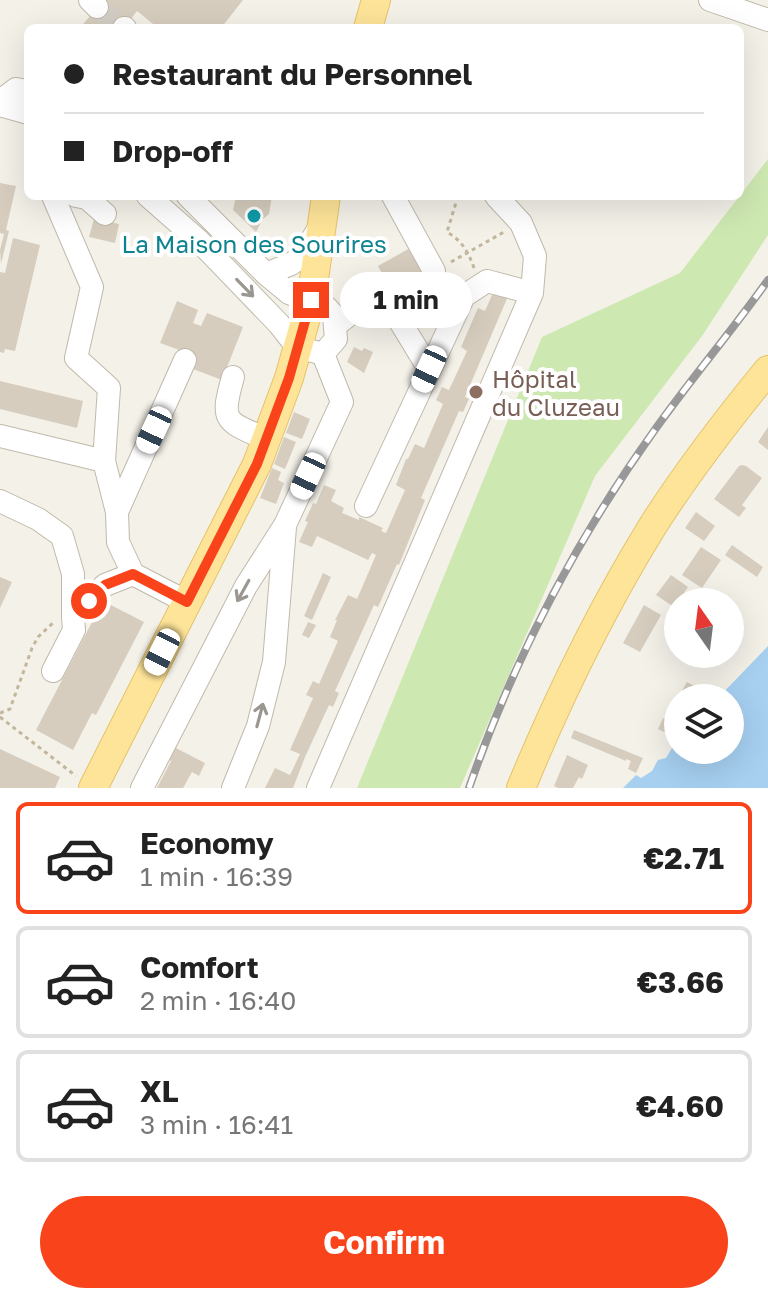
<!DOCTYPE html>
<meta charset="utf-8">
<style>
body{margin:0;font-family:"Golos Text",sans-serif;background:#f2f2f2;color:#222;height:100vh;display:flex;flex-direction:column;font-size:30px;white-space:nowrap}
*{box-sizing:border-box;margin:0}
p{font-size:26px;color:#767676}
.icon{flex:none;width:44px;height:44px;fill:none;stroke:currentColor;stroke-width:2;stroke-linecap:round;stroke-linejoin:round}
.map{position:relative;height:788px;overflow:hidden}
.sheet{display:flex;flex-direction:column;background:#fff;flex:1}
.sheet>*{flex:none}
.hud{position:absolute;left:24px;top:24px;width:720px;height:176px;border-radius:12px;box-shadow:0 8px 32px #0002;display:grid;align-content:center;height:176px;padding:0 40px;background:#fff}
.needle{width:52px;rotate:346deg}
.fabs{position:absolute;left:664px;top:588px;display:grid;gap:16px}
.fabs a{display:grid;place-items:center;width:80px;height:80px;border-radius:50%;background:#fff;box-shadow:0 8px 32px #0002;font-size:40px}
.end{position:absolute;width:36px;height:36px;margin:-18px;border:10px solid #f9441b;background:#fff;box-shadow:0 0 0 4px #fff}
.from{border-radius:50%}
.bubble{position:absolute;height:56px;border-radius:28px;background:#fff;box-shadow:0 8px 32px #0002;font-size:26px;font-weight:700;line-height:56px;text-align:center}
.car{position:absolute;width:24px;height:48px;margin:-24px -12px;border-radius:10px;box-shadow:0 0 6px 2px #0007;background:linear-gradient(#fff 24%,#345 0 40%,#fff 0 76%,#345 0 86%,#fff 0)}
.hud b{display:flex;align-items:center;gap:28px;height:76px;font-size:30px}
.hud b+b{border-top:2px solid #e0e0e0}
.hud i{width:20px;height:20px;background:#222}
ul{padding:14px 0 0;list-style:none}
li{display:flex;align-items:center;gap:24px;height:112px;margin:0 16px 12px;padding:0 24px;border:4px solid #e0e0e0;border-radius:12px}
li div{flex:1}
li b{display:block;font-size:30px}
li em{font-style:normal;font-weight:700}
li.on{border-color:#f9441b}
li>.icon{width:72px;height:72px;stroke-width:1.5}
.primary-button{display:flex;gap:16px;margin-top:auto;padding:16px 40px}
.primary-button a{flex:1;height:92px;border-radius:48px;background:#f9441b;color:#fff;font-size:32px;font-weight:700;line-height:92px;text-align:center}
.map>svg:first-child{display:block}
</style>
<div class="map">
<svg width="768" height="788" viewBox="0 0 768 788">
<rect width="100%" height="100%" fill="#f4f1e9"/>
<path fill="#cee8b2" d="M768,159V235L702,336L595,476L460,788H357L542,337L680,273Z"/>
<path fill="#a6cff0" d="M768,646V788H623L636,775L641,778L652,771L658,760L666,758L678,738V750H730V698H718Z"/>
<path fill="#d6cdbe" d="M103,0H243L221,28H158L137,11L124,28H80Z
M0,183L16,186L6,230L9,231L1,264L0,250L4,234L0,233Z
M236,196H272L269,214L262,220L256,232L233,210Z
M94,219L119,224L115,243L89,237Z
M13,238L40,245L15,351L5,349L4,353L0,352V272L5,273Z
M410,248L436,297L405,315L398,303L405,299L393,275L385,279L378,266Z
M495,288L509,294L465,397L469,399L463,412L459,411L421,498L425,500L399,565L397,564L378,607L374,605L335,691L339,693L333,707L329,705L305,757L293,788H265L275,768L290,775L300,754L290,750L313,698L306,695L313,681L319,684L338,641L330,637L337,620H335L348,595L357,599L376,555L372,553L368,560L317,536L312,547L299,542L308,522L305,521L313,503L316,504L324,485L336,490L331,501L344,508L342,513L359,520V517L383,528L381,531L386,533L405,490L396,485L406,459H408L415,444L424,448L443,404L436,400L442,387L449,390L467,351L461,347L478,308L485,311Z
M177,301L198,310L193,323L201,326L207,313L243,327L222,380L185,366L191,352L182,349V351L160,343Z
M354,347L362,351L364,348L373,352L364,373L347,362Z
M0,381L83,401L77,428L0,409Z
M294,412L310,419L302,439L286,433Z
M768,427V450L758,442Z
M284,437L296,442L285,469L274,464Z
M742,465L746,466L762,478L742,505L746,508L739,517L714,499L739,466Z
M272,468L281,472L278,480L284,483L276,504L260,498Z
M696,512L715,526L704,541L685,528Z
M732,545L763,567L757,577L725,555Z
M701,547L721,560L702,588L682,575Z
M323,573L331,577L312,620L304,616Z
M671,575L688,587L674,607L656,595Z
M0,577L12,582L0,608Z
M103,601L144,622L96,715L92,713L73,750L36,730Z
M644,605L661,615L640,652L623,643Z
M308,622L316,625L309,638L302,635Z
M687,682L698,688L694,695L690,692L687,698H682L679,696Z
M663,718L673,723L668,734L658,729Z
M574,730L643,758L636,773L628,769L631,761L626,759V761L571,738Z
M174,747L205,763L199,776L192,772L183,788H157L171,761L168,759Z
M0,749L60,777L55,788H0Z
M567,755L588,765L582,779L579,777L573,788H558L554,786Z"/>
<g fill="none" stroke-linecap="round" stroke-linejoin="round">
<path stroke="#d2cec5" stroke-width="22" stroke-dasharray="22 11" stroke-linecap="butt" d="M97,7L124,28"/>
<defs>
<path id="minor" d="M90,0L97,7
M710,0L768,20
M124,28H125
M0,101L16,89L28,91
M0,105L28,113
M53,196L92,287L76,358L109,388L104,461
M76,196L87,198L105,214
M148,196L198,240L279,324L297,347L323,354L336,339L334,316L327,308L289,293L266,274L188,196
M393,196L434,271
M266,274L291,264L301,257L319,228
M336,325L353,312L384,295L429,369
M233,377C220,422 225,421 266,439
M0,436L104,461L117,512L118,542L133,574L187,602
M0,501L38,519L62,536L73,574V617
M366,506L464,296L487,281L532,293
M117,512L185,360
M53,671L74,630L73,617L105,585L133,574
M142,788L246,586L285,525L342,402L323,354
M233,788L258,726L274,662L285,527
M318,788L532,293L535,256L521,223L496,196"/>
<path id="major" d="M368,28L376,0
M93,788L257,464L289,378L311,300L326,196
M521,788C558,698 601,610 652,527C687,472 727,420 768,370"/>
</defs>
<use href="#minor" stroke="#c0b9ab" stroke-width="24"/>
<use href="#major" stroke="#e4c368" stroke-width="30"/>
<path stroke="#c2b69d" stroke-width="3" stroke-dasharray="4 4" stroke-linecap="butt" d="M458,196L447,232C462,241 468,251 474,268
M451,262L504,232
M0,713L10,709L32,648L38,637L55,621
M0,717L76,776"/>
<use href="#minor" stroke="#fff" stroke-width="22"/>
<use href="#major" stroke="#fee499" stroke-width="28"/>
<defs>
<path id="rail" d="M469,788C513,661 576,540 654,431C690,380 732,331 768,280"/>
</defs>
<use href="#rail" stroke="#989898" stroke-width="8"/>
<use href="#rail" stroke="#fff" stroke-width="5" stroke-dasharray="15" stroke-linecap="butt"/>
</g>
<defs><path id="oneway-shaft" d="M-6 0H5M1.5-3L5.5 0L1.5 3" fill="none" stroke-width="1.6" stroke-linecap="round" stroke-linejoin="round" transform="scale(2)"/></defs>
<g stroke="#9a9791">
<use href="#oneway-shaft" transform="translate(245 288) rotate(46)"/>
<use href="#oneway-shaft" transform="translate(243 591) rotate(119)"/>
<use href="#oneway-shaft" transform="translate(260 715) rotate(-75)"/>
</g>
<g fill="none" stroke-linecap="round" stroke-linejoin="round">
<path stroke="#f9441b" stroke-width="10" d="M89,601L105,585L133,574L187,602L257,464L289,378L311,300"/>
</g>
<circle fill="#0f9aa8" stroke="#fff" stroke-width="3" cx="254" cy="216" r="8"/>
<circle fill="#8d6e63" stroke="#fff" stroke-width="3" cx="476" cy="392" r="8"/>
<g text-anchor="middle" dominant-baseline="central" stroke-width="8" stroke-linejoin="round" paint-order="stroke">
<g font-size="24" fill="#0d838f" stroke="#fff">
<text x="254" y="243">La Maison des Sourires</text>
</g>
<g font-size="24" fill="#785e54" stroke="#fff" text-anchor="start">
<text x="492" y="378">Hôpital<tspan x="492" dy="28">du Cluzeau</tspan></text>
</g>
</g>
</svg>
<div class="fabs">
<a><svg class="needle" viewBox="-14 -14 28 28"><path d="M0-13l5 13h-10z" fill="#e53935"/><path d="M0 13l5-13h-10z" fill="#767676"/></svg></a>
<a><svg class="icon" aria-label="layers" viewBox="0 0 24 24"><path d="M12 4l9 5-9 5-9-5zM3 14l9 5 9-5"/></svg></a>
</div>
<i class="end from" style="left:89px;top:601px"></i>
<i class="end" style="left:311px;top:300px"></i>
<div class="bubble" style="left:340px;top:272px;width:132px">1 min</div>
<i class="car" style="left:429px;top:369px;rotate:205deg"></i>
<i class="car" style="left:154px;top:430px;rotate:205deg"></i>
<i class="car" style="left:308px;top:476px;rotate:205deg"></i>
<i class="car" style="left:162px;top:652px;rotate:207deg"></i>
<div class="hud">
<b><i class="from"></i>Restaurant du Personnel</b>
<b><i></i>Drop-off</b>
</div>
</div>
<section class="sheet">
<ul>
<li class="on"><svg class="icon" aria-label="car" viewBox="0 0 24 24"><path d="M5 17H2v-5l4-1 3-4h7l3 4 3 1v5h-3M9 17h6M6 11h13"/><circle cx="7" cy="17" r="2"/><circle cx="17" cy="17" r="2"/></svg><div><b>Economy</b><p>1 min · 16:39</p></div><em>€2.71</em></li>
<li><svg class="icon" aria-label="car" viewBox="0 0 24 24"><path d="M5 17H2v-5l4-1 3-4h7l3 4 3 1v5h-3M9 17h6M6 11h13"/><circle cx="7" cy="17" r="2"/><circle cx="17" cy="17" r="2"/></svg><div><b>Comfort</b><p>2 min · 16:40</p></div><em>€3.66</em></li>
<li><svg class="icon" aria-label="car" viewBox="0 0 24 24"><path d="M5 17H2v-5l4-1 3-4h7l3 4 3 1v5h-3M9 17h6M6 11h13"/><circle cx="7" cy="17" r="2"/><circle cx="17" cy="17" r="2"/></svg><div><b>XL</b><p>3 min · 16:41</p></div><em>€4.60</em></li>
</ul>
<div class="primary-button"><a>Confirm</a></div>
</section>
